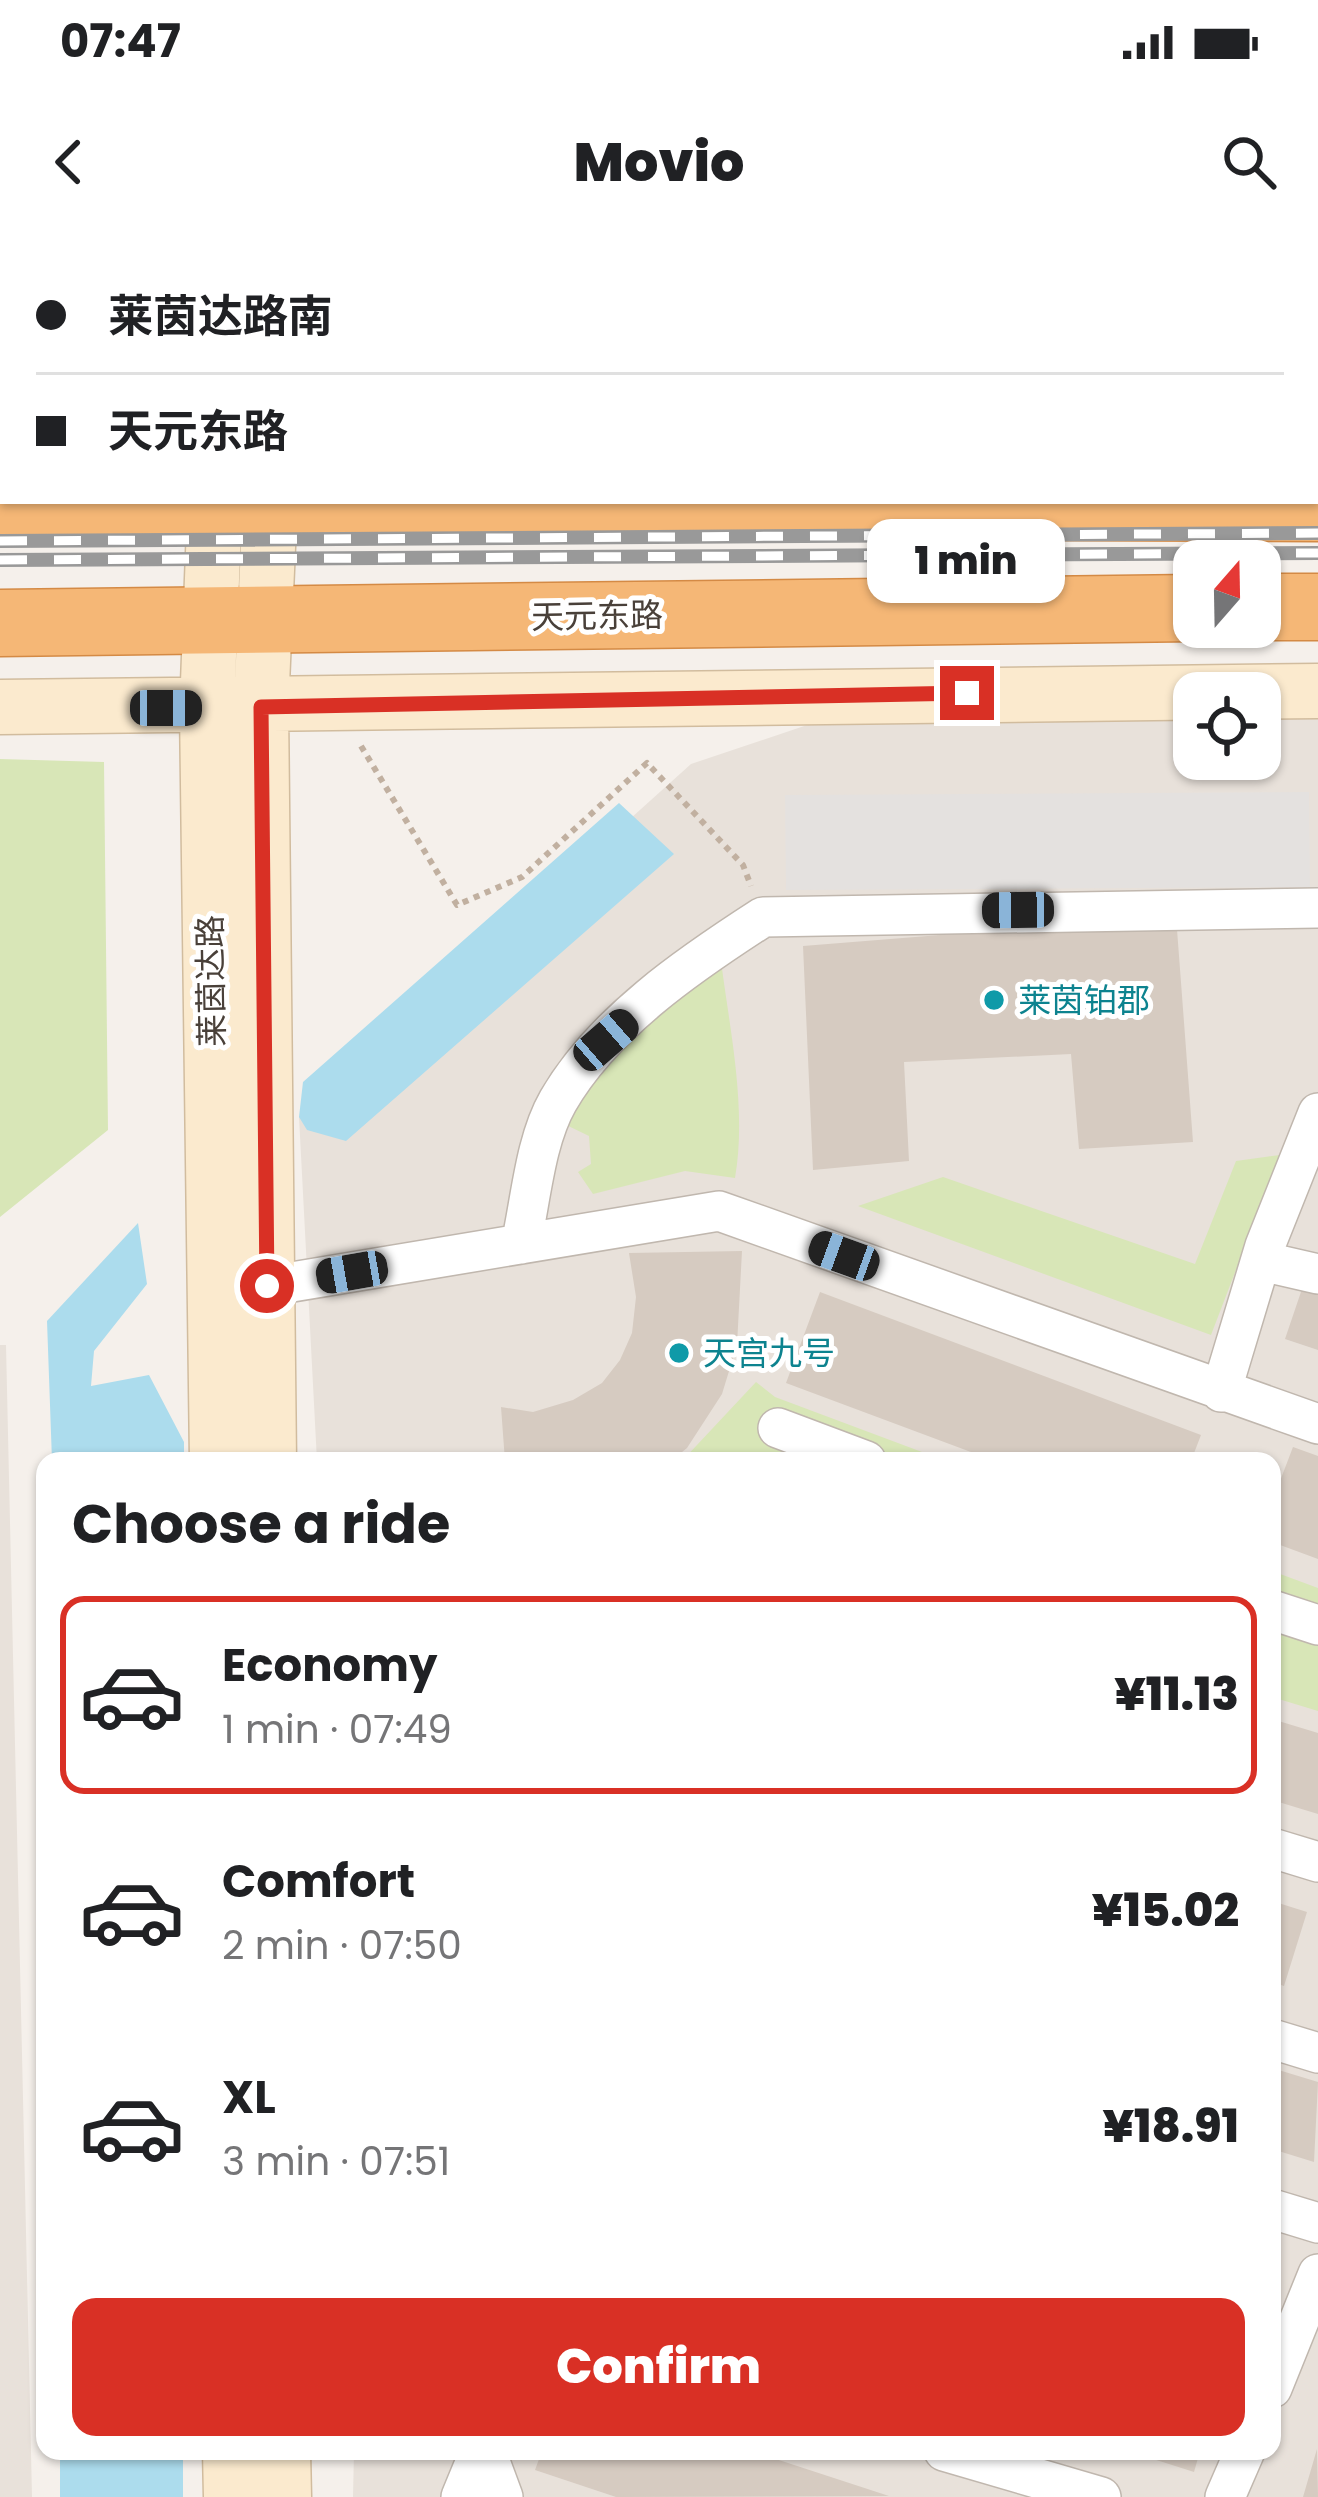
<!DOCTYPE html>
<meta charset="utf-8">
<style>
body{margin:0;font-family:Poppins,"Noto Sans SC",sans-serif;background:#f2f2f2;color:#202124;height:100vh;display:flex;flex-direction:column;font-size:45px;white-space:nowrap}
*{box-sizing:border-box;margin:0}
p{font-size:39px;color:#757577}
.icon{flex:none;width:66px;height:66px;fill:none;stroke:currentColor;stroke-width:2;stroke-linecap:round;stroke-linejoin:round}
.map{position:relative;flex:1;overflow:hidden}
.side{position:absolute;left:36px;top:1212px;width:1245px;height:1008px;display:flex;flex-direction:column;background:#fff;border-radius:24px;box-shadow:0 3px 9px #0004}
.side>*{flex:none}
.hud{position:absolute;left:0px;top:0px;width:1320px;height:264px;box-shadow:0 3px 9px #0004;display:grid;align-content:center;height:264px;padding:0 36px;background:#fff}
.needle{width:78px;rotate:20deg}
.fabs{position:absolute;left:1173px;top:300px;display:grid;gap:24px}
.fabs a{display:grid;place-items:center;width:108px;height:108px;border-radius:24px;background:#fff;box-shadow:0 3px 9px #0004;font-size:60px}
.end{position:absolute;width:54px;height:54px;margin:-27px;border:15px solid #d93025;background:#fff;box-shadow:0 0 0 6px #fff}
.from{border-radius:50%}
.bubble{position:absolute;height:84px;border-radius:24px;background:#fff;box-shadow:0 3px 9px #0004;font-size:39px;font-weight:800;line-height:84px;text-align:center}
.car{position:absolute;width:36px;height:72px;margin:-36px -18px;border-radius:15px;box-shadow:0 0 9px 3px #0007;background:linear-gradient(#222 24%,#8ab4d8 0 40%,#222 0 76%,#8ab4d8 0 86%,#222 0)}
.hud b{display:flex;align-items:center;gap:42px;height:114px;font-size:45px}
.hud b+b{border-top:3px solid #e0e0e0}
.hud i{width:30px;height:30px;background:#202124}
ul{padding:0;list-style:none}
li{display:flex;align-items:center;gap:36px;height:198px;margin:0 24px 18px;padding:0 12px;border:6px solid transparent;border-radius:24px}
li div{flex:1}
li b{display:block;font-size:45px}
li em{font-style:normal;font-weight:800}
li.active{border-color:#d93025}
li>.icon{width:108px;height:108px;stroke-width:1.5}
h2{padding:0 36px;font-size:54px;line-height:144px}
.cta{display:flex;gap:24px;margin-top:auto;padding:24px 36px}
.cta a{flex:1;height:138px;border-radius:24px;background:#d93025;color:#fff;font-size:48px;font-weight:800;line-height:138px;text-align:center}
.status{display:flex;justify-content:space-between;align-items:center;height:84px;padding:0 60px;background:#fff;direction:ltr}
.status svg{height:33px;fill:currentColor}
header{display:flex;justify-content:space-between;align-items:center;height:156px;padding:0 36px;background:#fff;font-size:54px;font-weight:800}
.map>svg:first-child{display:block}
</style>
<div class="status"><b>07:47</b><svg viewBox="0 0 49 12"><path d="M0 12V9h3v3zM5 12V6h3v6zM10 12V3h3v9zM15 12V0h3v12zM26 1h20v11H26zM47 4h2v5h-2z"/></svg></div>
<header><svg class="icon" aria-label="back" viewBox="0 0 24 24"><path d="M15 5l-7 7 7 7"/></svg>Movio<svg class="icon" aria-label="search" viewBox="0 0 24 24"><circle cx="10" cy="10" r="6"/><path d="M15 15l6 6"/></svg></header>
<div class="map">
<svg width="1318" height="2257" viewBox="0 0 1318 2257">
<rect width="100%" height="100%" fill="#f5f0eb"/>
<path fill="#e8e1da" d="M0,0H177L3,3V129Z
M1318,471V2257H353L354,2211H1272V1221H317L299,877L691,524L825,479L1194,474V519H1260V472Z
M0,1105H6L32,2257H0Z"/>
<path fill="#d8e6b7" d="M0,519L104,522L108,890L0,977Z
M721,721C730,791 747,869 735,938L685,931L593,954L578,932L591,924L589,896L560,882L630,796Z
M1280,915L1211,1095L858,966L943,937L1195,1024L1236,921Z
M756,1142L775,1157L946,1221H682Z
M1272,1331L1318,1348V1471L1272,1457Z"/>
<path fill="#e4e1df" d="M1309,552L1310,647L786,650L785,555Z"/>
<path fill="#acdced" d="M619,563L674,614L346,901L307,890L299,877L303,842Z
M138,983L147,1044L94,1111L91,1146L149,1135L184,1202V1221H52L47,1081Z
M60,2211H183V2257H60Z"/>
<path fill="#d6cbc1" d="M1176,676L1193,902L1079,909L1071,814L904,822L909,921L813,930L803,706Z
M742,1011L737,1105L722,1154L687,1208L671,1221H505L501,1167L533,1172L573,1160L602,1143L620,1120L632,1093L636,1057L629,1013Z
M1303,1046L1318,1052V1110L1285,1099Z
M820,1052L1201,1195L1191,1221H995L786,1143Z
M1293,1207L1318,1216V1319L1272,1302V1262Z
M1272,1479L1318,1493V1574L1272,1560Z
M1272,1661L1307,1672L1284,1746L1272,1742Z
M1272,1828L1318,1842L1314,1922L1272,1909Z
M1317,2209L1318,2257H1303Z
M542,2211H751L889,2256L616,2257L535,2230Z
M1128,2211H1200L1194,2232Z"/>
<g fill="none" stroke-linecap="round" stroke-linejoin="round">
<defs>
<path id="street" d="M1317,49L1318,47
M521,1004C531,959 535,901 558,861C603,783 690,724 763,677L1318,668
M1261,1021L1318,1034
M244,1050L719,971L1318,1184
M1221,1152L1265,1006L1318,873
M778,1188L866,1221
M1272,1370L1318,1385
M1272,1608L1318,1622
M1272,1799L1318,1813
M1272,1969L1318,1983
M1272,2148L1318,2034
M486,2211L503,2257
M944,2211L1101,2257
M461,2257L480,2211
M1225,2257L1245,2211"/>
<path id="secondary" d="M229,3V0
M282,3V0
M0,190H3
M1317,206H1318
M215,261L207,468L217,1221
M0,467L1318,451
M269,1221L261,467L270,261
M230,2211L231,2257
M283,2211L284,2257"/>
<path id="highway" d="M0,263L1318,268
M1260,367H1318
M0,383L1194,368"/>
</defs>
<use href="#street" stroke="#c0b7ae" stroke-width="42"/>
<use href="#secondary" stroke="#d1bc9e" stroke-width="57"/>
<use href="#highway" stroke="#d48a45" stroke-width="69"/>
<path stroke="#c1b0a0" stroke-width="6" stroke-dasharray="6 6" stroke-linecap="butt" d="M361,506L457,665L522,637L647,523L743,625L751,646"/>
<use href="#street" stroke="#fff" stroke-width="39"/>
<use href="#secondary" stroke="#fbeace" stroke-width="54"/>
<use href="#highway" stroke="#f5b776" stroke-width="66"/>
<defs>
<path id="rail" d="M0,301L1318,293
M0,320L1318,313"/>
</defs>
<use href="#rail" stroke="#999" stroke-width="14"/>
<use href="#rail" stroke="#fff" stroke-width="9" stroke-dasharray="27" stroke-linecap="butt"/>
</g>
<g fill="none" stroke-linecap="round" stroke-linejoin="round">
<path stroke="#d93025" stroke-width="15" d="M267,1046L261,467L967,453"/>
</g>
<g fill="#0f9aa8" stroke="#fff" stroke-width="4.5">
<circle cx="994" cy="760" r="12"/>
<circle cx="679" cy="1113" r="12"/>
</g>
<g text-anchor="middle" dominant-baseline="central" stroke-width="10" stroke-linejoin="round" paint-order="stroke">
<g font-size="33" fill="#494039" stroke="#fff">
<text transform="translate(597 376) rotate(-1)">天元东路</text>
<text transform="translate(211 741) rotate(-91)">莱茵达路</text>
</g>
<g font-size="33" fill="#0d838f" stroke="#fff" text-anchor="start">
<text x="1018" y="760">莱茵铂郡</text>
<text x="703" y="1113">天宫九号</text>
</g>
</g>
</svg>
<div class="fabs">
<a><svg class="needle" viewBox="-14 -14 28 28"><path d="M0-13l5 13h-10z" fill="#e53935"/><path d="M0 13l5-13h-10z" fill="#757577"/></svg></a>
<a><svg class="icon" aria-label="locate" viewBox="0 0 24 24"><circle cx="12" cy="12" r="6"/><path d="M12 2v4M12 18v4M2 12h4M18 12h4"/></svg></a>
</div>
<i class="end from" style="left:267px;top:1046px"></i>
<i class="end" style="left:967px;top:453px"></i>
<div class="bubble" style="left:867px;top:279px;width:198px">1 min</div>
<i class="car" style="left:166px;top:468px;rotate:90deg"></i>
<i class="car" style="left:1018px;top:670px;rotate:269deg"></i>
<i class="car" style="left:606px;top:800px;rotate:49deg"></i>
<i class="car" style="left:844px;top:1016px;rotate:290deg"></i>
<i class="car" style="left:352px;top:1032px;rotate:260deg"></i>
<div class="hud">
<b><i class="from"></i>莱茵达路南</b>
<b><i></i>天元东路</b>
</div>
<section class="side">
<h2>Choose a ride</h2>
<ul>
<li class="active"><svg class="icon" aria-label="car" viewBox="0 0 24 24"><path d="M5 17H2v-5l4-1 3-4h7l3 4 3 1v5h-3M9 17h6M6 11h13"/><circle cx="7" cy="17" r="2"/><circle cx="17" cy="17" r="2"/></svg><div><b>Economy</b><p>1 min · 07:49</p></div><em>¥11.13</em></li>
<li><svg class="icon" aria-label="car" viewBox="0 0 24 24"><path d="M5 17H2v-5l4-1 3-4h7l3 4 3 1v5h-3M9 17h6M6 11h13"/><circle cx="7" cy="17" r="2"/><circle cx="17" cy="17" r="2"/></svg><div><b>Comfort</b><p>2 min · 07:50</p></div><em>¥15.02</em></li>
<li><svg class="icon" aria-label="car" viewBox="0 0 24 24"><path d="M5 17H2v-5l4-1 3-4h7l3 4 3 1v5h-3M9 17h6M6 11h13"/><circle cx="7" cy="17" r="2"/><circle cx="17" cy="17" r="2"/></svg><div><b>XL</b><p>3 min · 07:51</p></div><em>¥18.91</em></li>
</ul>
<div class="cta"><a>Confirm</a></div>
</section>
</div>
